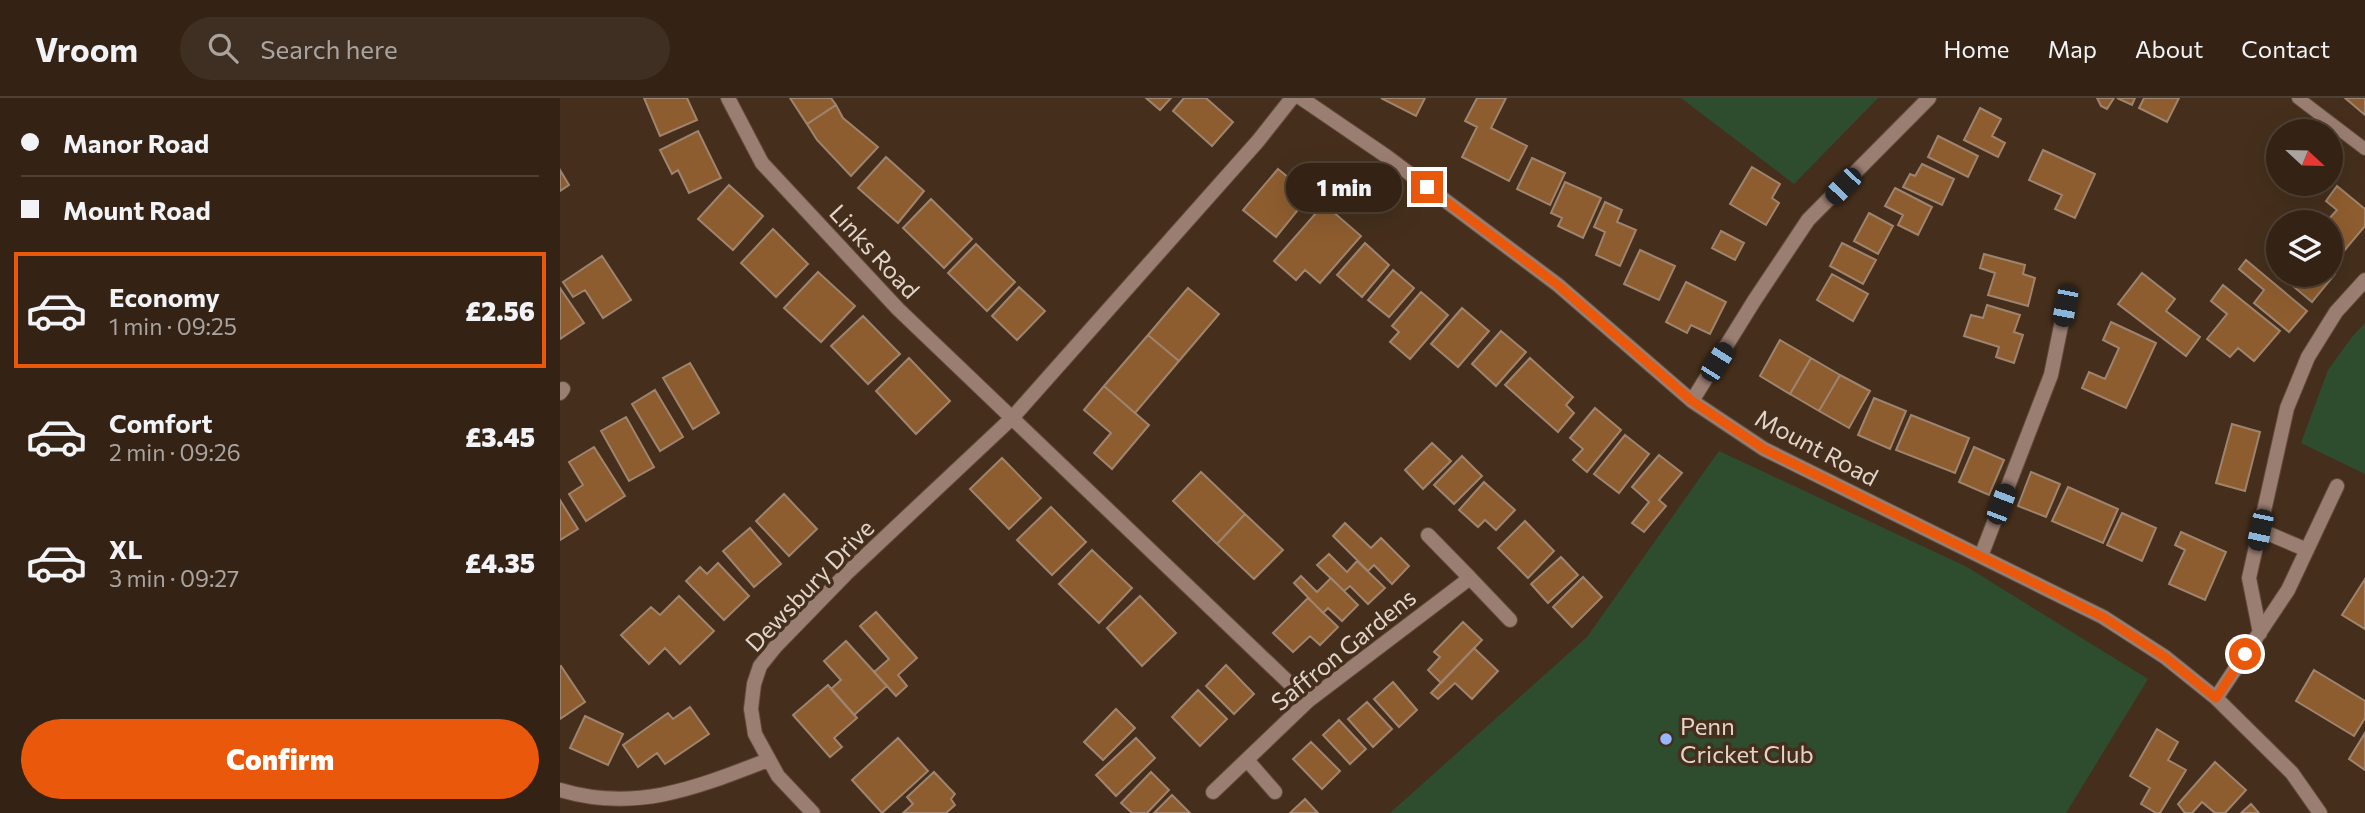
<!DOCTYPE html>
<meta charset="utf-8">
<style>
body{margin:0;font-family:Commissioner,sans-serif;background:#3f2f22;color:#f1f3f6;height:100vh;display:flex;flex-direction:column;font-size:26px;white-space:nowrap}
*{box-sizing:border-box;margin:0}
p{font-size:23px;color:#a9a4a0}
.icon{flex:none;width:38px;height:38px;fill:none;stroke:currentColor;stroke-width:2;stroke-linecap:round;stroke-linejoin:round}
.map{position:relative;flex:1;overflow:hidden}
.panel{display:flex;flex-direction:column;background:#342315;width:560px}
.panel>*{flex:none}
.guide{display:grid;align-content:center;height:154px;padding:0 21px;background:#342315}
.needle{width:46px;rotate:112deg}
.controls{position:absolute;left:1706px;top:21px;display:grid;gap:14px}
.controls a{display:grid;place-items:center;width:77px;height:77px;border-radius:50%;background:#342315;box-shadow:0 7px 28px #0002,0 0 0 2px #4e4034;font-size:35px}
.end{position:absolute;width:32px;height:32px;margin:-16px;border:9px solid #ea580c;background:#fff;box-shadow:0 0 0 4px #fff}
.from{border-radius:50%}
.bubble{position:absolute;height:49px;border-radius:24px;background:#342315;box-shadow:0 7px 28px #0002,0 0 0 2px #4e4034;font-size:23px;font-weight:800;line-height:49px;text-align:center}
.car{position:absolute;width:21px;height:42px;margin:-21px -10px;border-radius:9px;box-shadow:0 0 5px 2px #0007;background:linear-gradient(#222 24%,#8ab4d8 0 40%,#222 0 76%,#8ab4d8 0 86%,#222 0)}
.guide b{display:flex;align-items:center;gap:24px;height:66px;font-size:26px}
.guide b+b{border-top:2px solid #4e4034}
.guide i{width:18px;height:18px;background:#f1f3f6}
ul{padding:0;list-style:none}
li{display:flex;align-items:center;gap:21px;height:116px;margin:0 14px 10px;padding:0 7px;border:4px solid transparent;border-radius:0px}
li div{flex:1}
li b{display:block;font-size:26px}
li em{font-style:normal;font-weight:800}
li.current{border-color:#ea580c}
li>.icon{width:63px;height:63px;stroke-width:1.5}
.action{display:flex;gap:14px;margin-top:auto;padding:14px 21px}
.action a{flex:1;height:80px;border-radius:42px;background:#ea580c;color:#fff;font-size:28px;font-weight:800;line-height:80px;text-align:center}
header{display:flex;align-items:center;gap:42px;box-sizing:border-box;height:98px;padding:0 35px;background:#342315;border-bottom:2px solid #4e4034}
header strong{font-size:33px}
nav{display:flex;gap:38px;margin-inline-start:auto;font-size:24px}
.search{width:490px;height:63px;background:#3f2f22;display:flex;align-items:center;gap:18px;box-sizing:border-box;padding:0 24px;border-radius:38px;color:#a9a4a0;font-size:26px}
main{display:flex;flex:1;min-height:0}
.map>svg:first-child{display:block}
</style>
<header>
<strong>Vroom</strong>
<div class="search"><svg class="icon" aria-label="search" viewBox="0 0 24 24"><circle cx="10" cy="10" r="6"/><path d="M15 15l6 6"/></svg>Search here</div>
<nav><a>Home</a><a>Map</a><a>About</a><a>Contact</a></nav>
</header>
<main>
<section class="panel">
<div class="guide">
<b><i class="from"></i>Manor Road</b>
<b><i></i>Mount Road</b>
</div>
<ul>
<li class="current"><svg class="icon" aria-label="car" viewBox="0 0 24 24"><path d="M5 17H2v-5l4-1 3-4h7l3 4 3 1v5h-3M9 17h6M6 11h13"/><circle cx="7" cy="17" r="2"/><circle cx="17" cy="17" r="2"/></svg><div><b>Economy</b><p>1 min · 09:25</p></div><em>£2.56</em></li>
<li><svg class="icon" aria-label="car" viewBox="0 0 24 24"><path d="M5 17H2v-5l4-1 3-4h7l3 4 3 1v5h-3M9 17h6M6 11h13"/><circle cx="7" cy="17" r="2"/><circle cx="17" cy="17" r="2"/></svg><div><b>Comfort</b><p>2 min · 09:26</p></div><em>£3.45</em></li>
<li><svg class="icon" aria-label="car" viewBox="0 0 24 24"><path d="M5 17H2v-5l4-1 3-4h7l3 4 3 1v5h-3M9 17h6M6 11h13"/><circle cx="7" cy="17" r="2"/><circle cx="17" cy="17" r="2"/></svg><div><b>XL</b><p>3 min · 09:27</p></div><em>£4.35</em></li>
</ul>
<div class="action"><a>Confirm</a></div>
</section>
<div class="map">
<svg width="1805" height="715" viewBox="0 0 1805 715">
<rect width="100%" height="100%" fill="#452f1c"/>
<path fill="#2e4d2f" d="M1121,0H1318L1234,86Z
M1805,225V376L1741,345L1768,272L1792,239Z
M1159,353L1407,469L1588,581L1506,715H830L1027,539Z"/>
<path fill="#8e5d2f" stroke="#9e846f" stroke-width="2" d="M84,0H127L137,22L100,38Z
M230,0H271L276,7L247,26Z
M586,0H611L600,12Z
M624,0H646L673,24L652,48L613,13Z
M821,0H865L856,18Z
M917,0H946L931,30L967,48L949,83L902,59L917,29L905,23Z
M1537,0H1554L1547,11L1541,8Z
M1557,0H1575L1572,7Z
M1584,0H1619L1607,24L1579,10Z
M1785,0H1805V17Z
M276,7L283,20L318,49L291,78L257,42L247,26Z
M1420,10L1441,21L1432,38L1445,45L1438,59L1404,42Z
M138,33L161,80L129,95L118,72L112,76L100,52Z
M1378,38L1418,58L1408,79L1368,59Z
M1483,52L1535,76L1515,120L1495,111L1502,97L1469,82Z
M326,59L364,93L338,125L298,90Z
M972,60L1005,75L990,107L957,91Z
M1362,66L1394,81L1382,107L1343,89L1350,76L1355,78Z
M1192,69L1220,86L1212,100L1219,105L1206,127L1170,106Z
M718,71L750,97L716,139L683,112Z
M0,72L9,87L0,93Z
M1005,84L1041,100L1023,140L998,128L1002,120L991,115Z
M169,87L203,118L173,152L138,121Z
M1777,88L1805,111V128L1773,166L1771,165V124H1766L1777,112L1766,103Z
M1335,90L1372,109L1358,137L1338,127L1343,117L1325,108Z
M371,101L412,141L384,170L343,130Z
M1045,104L1062,112L1057,124L1076,132L1060,168L1036,157L1045,134L1034,129Z
M764,106L801,138L760,185L745,172L736,182L714,163Z
M1309,115L1333,128L1318,156L1294,143Z
M213,131L248,166L216,199L181,165Z
M1161,133L1184,145L1175,162L1152,150Z
M805,145L829,167L802,199L777,177Z
M1282,145L1316,162L1303,186L1270,168Z
M416,146L455,184L427,213L388,175Z
M1080,152L1115,168L1099,202L1064,186Z
M1424,156L1465,167L1463,176L1475,180L1468,208L1428,197L1435,175L1420,170Z
M42,158L71,202L43,220L25,192L13,199L3,184Z
M1686,162L1747,213L1729,234L1694,205L1704,192L1679,171Z
M833,172L854,190L829,219L808,202Z
M1771,173L1775,176L1752,204L1721,178L1771,177Z
M258,174L295,208L261,244L224,210Z
M1582,175L1615,201L1606,213L1640,239L1626,258L1558,206Z
M1272,176L1308,196L1293,223L1257,202Z
M1126,184L1166,204L1150,236L1131,227L1127,235L1106,224Z
M1663,187L1720,233L1694,263L1678,250L1670,259L1647,241L1667,216L1651,203Z
M459,189L485,213L457,242L432,218Z
M0,190L24,225L0,241Z
M628,190L659,216L619,263L588,237Z
M861,194L888,217L850,261L830,244L839,234L832,228Z
M1427,207L1460,217L1454,234L1463,237L1454,265L1436,259L1439,249L1404,238L1411,217L1423,220Z
M902,210L929,233L898,269L871,246Z
M303,218L340,256L308,286L271,248Z
M1551,224L1596,245L1566,310L1522,290L1529,274L1545,281L1559,250L1543,242Z
M941,233L966,254L936,288L912,266Z
M588,237L619,263L575,315L544,288Z
M1220,242L1251,260L1230,296L1200,278Z
M349,260L390,303L356,336L316,293Z
M970,260L1013,299L1006,307L1014,315L998,334L945,287Z
M1251,260L1280,277L1259,313L1230,296Z
M130,265L159,315L133,331L103,280Z
M1280,277L1310,293L1289,330L1259,313Z
M544,288L589,327L552,371L534,355L551,335L524,312Z
M95,292L123,339L100,353L72,306Z
M1314,300L1346,313L1330,351L1298,337Z
M1035,310L1061,332L1027,374L1013,362L1023,351L1010,340Z
M1351,317L1409,340L1395,375L1336,352Z
M66,319L94,369L69,383L41,333Z
M1672,326L1700,334L1685,393L1656,385Z
M1065,337L1089,356L1059,395L1034,376Z
M872,345L891,363L863,391L845,372Z
M34,349L65,398L26,423L9,396L23,387L9,364Z
M1414,349L1444,362L1429,397L1399,384Z
M1099,357L1122,375L1099,402L1106,408L1084,434L1072,425L1089,404L1072,389Z
M902,358L922,378L894,406L874,387Z
M442,360L481,400L449,431L410,391Z
M641,374L685,416L657,446L613,403Z
M1471,374L1500,386L1486,419L1458,408Z
M924,384L955,412L936,432L925,422L918,429L899,412Z
M1508,389L1558,411L1543,445L1492,423Z
M224,396L257,431L229,458L196,423Z
M0,402L18,431L0,442Z
M491,409L526,444L492,477L457,442Z
M1562,415L1596,430L1582,463L1547,447Z
M685,416L723,452L694,481L657,446Z
M965,423L994,453L968,480L938,450Z
M785,425L811,450L821,440L849,468L832,486L814,467L808,473L773,438Z
M190,430L221,466L194,489L163,453Z
M1621,434L1666,454L1645,502L1609,486L1625,452L1615,447Z
M532,452L572,490L539,525L499,486Z
M769,456L787,474L797,463L825,490L808,506L790,488L784,493L757,467Z
M1001,459L1018,477L988,505L971,486Z
M158,465L189,498L164,522L126,483L140,469L147,476Z
M741,478L757,494L771,480L798,507L782,523L768,510L763,515L734,485Z
M1023,479L1042,499L1012,529L993,509Z
M1805,481V531L1782,517Z
M119,498L154,533L120,566L105,550L89,566L61,537L91,509L100,517Z
M580,498L616,535L582,568L547,530Z
M748,500L778,529L760,547L750,538L733,554L713,535Z
M316,514L357,560L338,577L347,588L336,598L314,574L329,561L300,528Z
M903,524L922,542L881,585L868,572L880,559L874,554Z
M286,543L327,588L294,617L271,591L281,582L264,563Z
M914,550L938,573L912,601L895,585L878,601L871,595Z
M666,567L694,596L674,616L646,588Z
M1,568L25,604L0,621V569Z
M1754,572L1805,603V620L1794,638L1736,603Z
M833,584L857,612L839,629L814,601Z
M268,587L297,620L274,640L282,649L270,659L233,617Z
M638,592L667,621L640,648L612,619Z
M807,604L832,631L813,649L788,621Z
M130,609L149,636L105,666L97,655L78,669L63,647L108,615L113,621Z
M556,611L575,630L543,662L524,644Z
M25,618L63,636L48,667L10,650Z
M779,622L806,651L790,666L763,637Z
M1597,631L1618,644L1608,662L1626,672L1600,715H1596L1581,706L1590,690L1570,678Z
M1805,635V672L1789,661Z
M338,640L368,673L322,715L292,682Z
M576,640L595,660L556,698L536,677Z
M751,644L780,673L762,691L733,661Z
M1655,664L1686,692L1665,715H1655L1642,704L1632,715H1625L1618,706Z
M374,674L395,696L391,701L395,707L386,715H343L353,706L347,699Z
M591,674L609,692L587,715H572L561,705Z
M612,697L630,715H594Z
M745,701L758,715H730Z
M1691,706L1699,715H1681Z"/>
<g fill="none" stroke-linecap="round" stroke-linejoin="round">
<defs>
<path id="lane" d="M1738,0L1805,51"/>
<path id="street" d="M168,0L202,65L338,211L748,603
M741,0L826,58L998,187L1132,303L1204,351L1543,519L1605,559L1656,600L1732,675L1760,715
M0,295L3,291
M1132,303L1194,203L1248,122L1369,0
M1700,432L1747,452
M868,437L910,480
M1421,458L1491,277L1505,208
M1700,535L1689,480L1727,310L1748,259L1776,214L1805,182
M1656,600L1728,492L1777,388
M687,662L715,694
M0,692C76,715 138,689 208,662
M653,694L748,603L910,480L950,522
M253,715L218,678L195,636L191,611L194,586L200,568L216,548L286,476L452,320L698,43L732,0"/>
</defs>
<use href="#lane" stroke="#614d3b" stroke-width="14"/>
<use href="#street" stroke="#614d3b" stroke-width="16"/>
<use href="#lane" stroke="#9b7e72" stroke-width="12"/>
<use href="#street" stroke="#9b7e72" stroke-width="14"/>
</g>
<g fill="none" stroke-linecap="round" stroke-linejoin="round">
<path stroke="#ea580c" stroke-width="9" d="M867,89L998,187L1132,303L1204,351L1543,519L1605,559L1656,600L1685,556"/>
</g>
<circle fill="#96b6fd" stroke="#452f1c" stroke-width="2.5" cx="1106" cy="641" r="7"/>
<g text-anchor="middle" dominant-baseline="central" stroke-width="7" stroke-linejoin="round" paint-order="stroke">
<g font-size="24" fill="#e2d4c9" stroke="#452f1c">
<text transform="translate(315 153) rotate(47)">Links Road</text>
<text transform="translate(1257 349) rotate(28)">Mount Road</text>
<text transform="translate(249 487) rotate(-46)">Dewsbury Drive</text>
<text transform="translate(783 551) rotate(-39)">Saffron Gardens</text>
</g>
<g font-size="24" fill="#e2d4c9" stroke="#452f1c" text-anchor="start">
<text x="1120" y="627">Penn<tspan x="1120" dy="28">Cricket Club</tspan></text>
</g>
</g>
</svg>
<div class="controls">
<a><svg class="needle" viewBox="-14 -14 28 28"><path d="M0-13l5 13h-10z" fill="#e53935"/><path d="M0 13l5-13h-10z" fill="#a9a4a0"/></svg></a>
<a><svg class="icon" aria-label="layers" viewBox="0 0 24 24"><path d="M12 4l9 5-9 5-9-5zM3 14l9 5 9-5"/></svg></a>
</div>
<i class="end from" style="left:1685px;top:556px"></i>
<i class="end" style="left:867px;top:89px"></i>
<div class="bubble" style="left:726px;top:65px;width:116px">1 min</div>
<i class="car" style="left:1283px;top:88px;rotate:224deg"></i>
<i class="car" style="left:1505px;top:208px;rotate:191deg"></i>
<i class="car" style="left:1157px;top:264px;rotate:32deg"></i>
<i class="car" style="left:1441px;top:406px;rotate:21deg"></i>
<i class="car" style="left:1700px;top:432px;rotate:192deg"></i>
</div>
</main>
